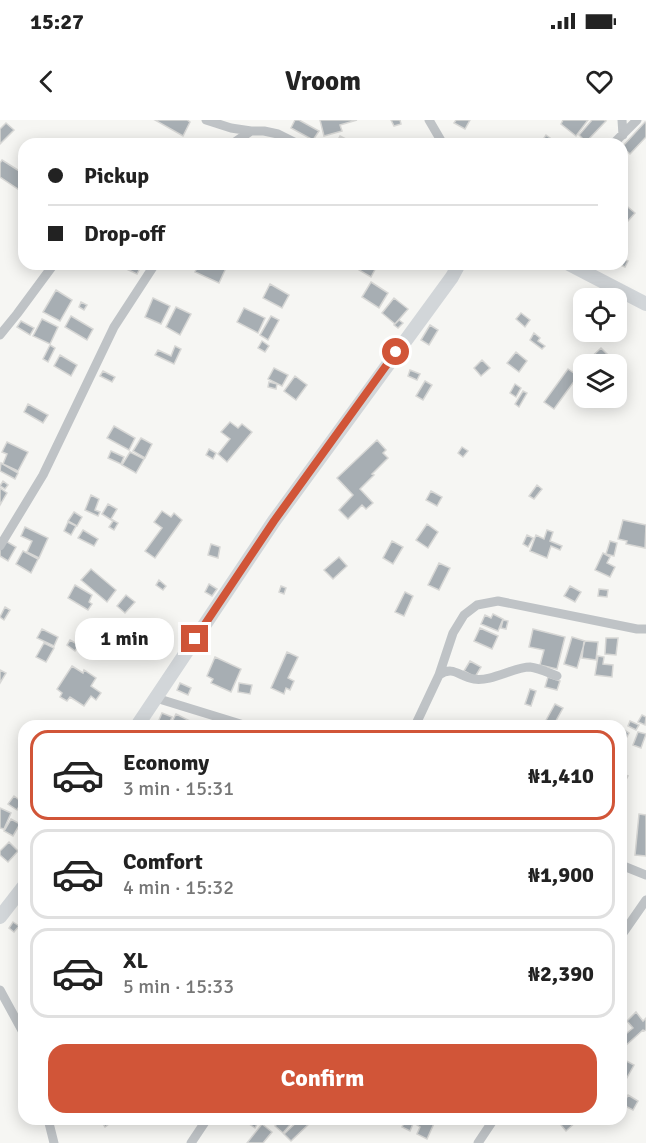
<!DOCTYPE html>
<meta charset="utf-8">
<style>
body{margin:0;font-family:Signika,sans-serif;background:#f6f6f6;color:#222;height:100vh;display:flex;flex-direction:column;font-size:22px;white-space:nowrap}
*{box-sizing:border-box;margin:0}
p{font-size:20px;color:#767676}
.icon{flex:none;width:33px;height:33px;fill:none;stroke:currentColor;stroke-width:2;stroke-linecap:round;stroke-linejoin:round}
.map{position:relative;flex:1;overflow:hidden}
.panel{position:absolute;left:18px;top:600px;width:609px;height:405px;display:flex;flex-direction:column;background:#fff;border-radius:18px;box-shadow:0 3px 15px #0003}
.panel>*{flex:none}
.guide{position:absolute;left:18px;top:18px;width:610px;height:132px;border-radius:18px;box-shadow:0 3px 15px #0003;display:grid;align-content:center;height:132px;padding:0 30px;background:#fff}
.controls{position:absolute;left:573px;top:168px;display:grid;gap:12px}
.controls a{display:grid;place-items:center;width:54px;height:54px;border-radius:12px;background:#fff;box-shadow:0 3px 15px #0003;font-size:30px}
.end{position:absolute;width:27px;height:27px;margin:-14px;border:8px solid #d15538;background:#fff;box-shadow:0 0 0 3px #fff}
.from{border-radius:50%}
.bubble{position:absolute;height:42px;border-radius:18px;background:#fff;box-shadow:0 3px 15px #0003;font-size:20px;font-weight:700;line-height:42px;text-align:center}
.guide b{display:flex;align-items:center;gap:21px;height:57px;font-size:22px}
.guide b+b{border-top:2px solid #e0e0e0}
.guide i{width:15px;height:15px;background:#222}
ul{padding:10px 0 0;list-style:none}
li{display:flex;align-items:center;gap:18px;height:90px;margin:0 12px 9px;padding:0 18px;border:3px solid #e0e0e0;border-radius:18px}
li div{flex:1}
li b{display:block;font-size:22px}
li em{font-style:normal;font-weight:700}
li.active{border-color:#d15538}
li>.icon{width:54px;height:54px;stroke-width:1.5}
.primary-button{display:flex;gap:12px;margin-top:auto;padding:12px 30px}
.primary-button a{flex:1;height:69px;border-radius:18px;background:#d15538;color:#fff;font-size:24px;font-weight:700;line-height:69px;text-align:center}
.status{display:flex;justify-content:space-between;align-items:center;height:42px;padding:0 30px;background:#fff;direction:ltr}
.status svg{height:16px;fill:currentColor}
header{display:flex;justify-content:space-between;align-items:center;height:78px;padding:0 30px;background:#fff;font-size:27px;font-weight:700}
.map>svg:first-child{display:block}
</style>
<div class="status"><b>15:27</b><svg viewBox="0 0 49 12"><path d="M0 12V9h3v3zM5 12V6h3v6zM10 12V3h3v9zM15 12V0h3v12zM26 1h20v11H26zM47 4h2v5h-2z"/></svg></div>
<header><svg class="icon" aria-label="back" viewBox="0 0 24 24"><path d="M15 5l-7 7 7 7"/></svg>Vroom<svg class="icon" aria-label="heart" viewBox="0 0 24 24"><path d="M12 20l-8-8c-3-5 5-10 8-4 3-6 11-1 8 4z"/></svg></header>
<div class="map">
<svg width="646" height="1023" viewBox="0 0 646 1023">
<rect width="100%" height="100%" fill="#f6f6f3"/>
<path fill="#a7aeb3" stroke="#d7d7d5" stroke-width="1.5" d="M155,0H187L190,2L183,16Z
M295,0H299L319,11L313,20L291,8Z
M320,0H357L340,5L342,11L324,16Z
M391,0H400L401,4L394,6Z
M456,0H470L465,9L454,3Z
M563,0H588L576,16L561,4Z
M592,0H604L606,1L586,22L579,15Z
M645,2L646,3V17L630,34L622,27Z
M6,3L14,10L0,24V9Z
M546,15L557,23L556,24H540Z
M340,16L355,24H336Z
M2,40L24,54V73L0,57V43Z
M622,82L635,93L628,101L622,96Z
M622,139L628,141L625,147L618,144H622Z
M116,144H142L137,154Z
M199,144H216L226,148L219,163L195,152Z
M362,144H378L371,157L359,150Z
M371,162L388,173L379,188L362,177Z
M270,164L289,175L282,188L263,178Z
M56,170L72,180L60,201L43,192Z
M153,178L170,186L161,204L145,197Z
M394,178L408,189L395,204L382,193Z
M81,182L87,185L84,190L79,187Z
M176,187L191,194L180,215L166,207Z
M244,188L265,198L258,213L237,202Z
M521,193L530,200L525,207L516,199Z
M71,196L93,209L87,220L65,207Z
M271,196L279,200L268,220L260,215Z
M42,199L58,207L50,224L33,216Z
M399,200L403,203L398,208L394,205Z
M21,201L34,208L30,215L17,207Z
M430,205L438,210L429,225L421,220Z
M534,213L540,218L538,221L545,226L542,229L530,220Z
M262,221L269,226L265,232L258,228Z
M50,225L55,228L48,242L43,239Z
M175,226L181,229L174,244L155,235L158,230L171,236Z
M601,228L614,241L611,244H584Z
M516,232L527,241L519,252L507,243Z
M60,235L77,245L71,256L54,246Z
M482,240L490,248L481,256L474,248Z
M274,248L288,255L282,266L268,259Z
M568,249L578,256L554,289L544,282Z
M410,250L420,254L417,260L408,256Z
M103,251L115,257L112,262L100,256Z
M295,256L307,265L296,280L284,271Z
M425,261L432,265L423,280L416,276Z
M269,262L277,264L276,269L268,267Z
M515,264L521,268L516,277L510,273Z
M523,271L527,273L519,287L515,284Z
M28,284L48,295L43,303L24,292Z
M230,302L238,308L242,304L252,312L227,342L218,334L230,319L221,312Z
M114,306L135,318L129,330L107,318Z
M141,318L152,324L145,338L133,331Z
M377,320L386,330L383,333L388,338L372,354L374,355L360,369L373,383L366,389L362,385L348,399L339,390L353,375L337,358Z
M7,322L28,332L18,351L3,344L7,334L2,332Z
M462,327L468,331L463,337L458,333Z
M209,329L216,333L213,339L206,335Z
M111,331L124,337L121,344L108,338Z
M130,332L144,339L136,353L122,345Z
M1,343L18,353L15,359L0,351Z
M3,361L8,365L5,369L0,366Z
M537,365L542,369L534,379L529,376Z
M0,368L7,373L0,385Z
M431,371L442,377L437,386L426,380Z
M91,375L99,379L95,390L100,392L98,396L85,390Z
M108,384L117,389L111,399L118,403L114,410L109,407L113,401L102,394Z
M162,391L171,397L174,393L182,400L155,438L145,431L162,408L154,402Z
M74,392L82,397L77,406L68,401Z
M623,400L646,405L645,428L626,424L627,421L618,419Z
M68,402L76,406L71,415L64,411Z
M427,404L438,412L428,428L416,420Z
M25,407L48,418L39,438L27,432L32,421L21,416Z
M83,410L98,419L94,426L78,418Z
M547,410L553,412L550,421L562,426L560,430L551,426L547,438L530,431L536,415L544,419Z
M527,415L533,418L528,427L523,424Z
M4,420L16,427L8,441L0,436V428Z
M392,421L403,427L393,444L383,438Z
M610,421L617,423L614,436L606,434Z
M211,424L220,427L218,438L208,435Z
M23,431L38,439L31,453L16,444Z
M603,433L610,437L607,443L615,447L610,457L595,450Z
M339,437L347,446L333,459L324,450Z
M439,443L450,448L439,470L428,465Z
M91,449L116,470L107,482L81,460Z
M159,460L166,466L163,470L156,465Z
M209,464L217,469L212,476L205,472Z
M75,465L92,475L89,482L92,484L88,490L68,478Z
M281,466L286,468L284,474L279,472Z
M570,466L581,472L575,482L564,476Z
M599,469L608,470L607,477L598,476Z
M405,472L413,476L404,496L395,492Z
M126,475L135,482L125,493L117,486Z
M5,487L10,490L4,500L0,497Z
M493,494L503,499L498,511L481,504L485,495L491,498Z
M503,500L508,501L506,509L501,508Z
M480,508L498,516L492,529L474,521Z
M42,509L58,517L54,526L37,518Z
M533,509L565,517L557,549L540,545L544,530L529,527Z
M572,517L585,521L577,548L564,544Z
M116,518L121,525L110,534L105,528Z
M606,518H618L616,535L605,534Z
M70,520L79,525L75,531L67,525Z
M584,521L598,522L596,540L582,538Z
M44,523L54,528L46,542L36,537Z
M287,532L298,537L288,558L294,561L290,570L286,568L284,574L271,568Z
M598,536L604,537L603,544L613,545L612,557L595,555Z
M215,537L241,549L231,572L211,563L213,559L207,556Z
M470,541L481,547L475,557L464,551Z
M72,546L83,553L84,550L96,558L91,566L101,573L96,580L91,576L84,586L70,577L67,581L60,577L62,573L57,569Z
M0,550L6,553L0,563Z
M548,557L560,561L557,570L545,567Z
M180,563L191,568L188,575L177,570Z
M239,563L252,565L250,574L238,572Z
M530,569L536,571L531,586L525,584Z
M555,584L563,588L553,606H547L544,604Z
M162,593L172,597L169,604L159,600Z
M176,594L190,601L187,606H179L172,602Z
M642,595L646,597L645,605L638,602Z
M630,601L639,605L636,610L628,606Z
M621,608L629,613L621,628Z
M638,612L646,614L641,628L633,625Z
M621,653L628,656L621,670Z
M14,676L22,682L17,690L8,684Z
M0,688L11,693L4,709L0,708Z
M639,694L646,695V736L635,735Z
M11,699L20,704L13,716L4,711Z
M9,722L18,731L8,742L0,735V731Z
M13,802L19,806L14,812L9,808Z
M636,892L643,901L646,898V910L644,911L643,910L624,927L621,924V918L633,908L627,901Z
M621,938L634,945L624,963L621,961Z
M628,975L638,981L633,990L623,985Z
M100,999H112L113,1001L105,1007Z
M251,999L258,1002L255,1008L248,1003Z
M281,999H295L283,1013L275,1006Z
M300,999L313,1000L291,1021L284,1014Z
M406,999H415L410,1011L402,1007Z
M420,999H436L427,1019L417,1014L420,1007L417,1005Z
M556,999H579L566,1011Z
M262,1004L272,1012L263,1023H247Z"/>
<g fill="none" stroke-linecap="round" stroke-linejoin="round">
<path stroke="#bfc3c6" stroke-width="9" d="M206,0L231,8L251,11H264L278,14L298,24
M429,0L443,24
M622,0L623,15
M232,24L251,11
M613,24L637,0
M0,215L17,194L54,144
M0,426L43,355L114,207L155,144
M439,555C454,545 459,557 474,559C491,562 514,547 530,547C539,548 549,553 557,556
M156,578L247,606
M415,606L439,555L453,513L464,495L477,485L498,481L637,509H646
M621,745L646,755
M621,816L646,780
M0,870L24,914
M48,999L54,1023
M191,1023L207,999
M478,1023L494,999"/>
<path stroke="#d2d6d9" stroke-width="14" d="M569,144L646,184
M137,606L274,401L452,157L459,144
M0,797L24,766"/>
</g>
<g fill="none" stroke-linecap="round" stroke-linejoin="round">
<path stroke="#d15538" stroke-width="8" d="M195,519L274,401L396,232"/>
</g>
</svg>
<div class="controls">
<a><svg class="icon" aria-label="locate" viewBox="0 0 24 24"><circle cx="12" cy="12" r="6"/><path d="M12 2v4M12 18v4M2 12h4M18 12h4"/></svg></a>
<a><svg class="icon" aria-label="layers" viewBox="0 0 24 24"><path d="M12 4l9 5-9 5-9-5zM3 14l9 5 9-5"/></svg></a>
</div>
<i class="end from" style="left:396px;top:232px"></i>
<i class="end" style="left:195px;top:519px"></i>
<div class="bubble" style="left:75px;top:498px;width:99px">1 min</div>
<div class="guide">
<b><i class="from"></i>Pickup</b>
<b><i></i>Drop-off</b>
</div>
<section class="panel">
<ul>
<li class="active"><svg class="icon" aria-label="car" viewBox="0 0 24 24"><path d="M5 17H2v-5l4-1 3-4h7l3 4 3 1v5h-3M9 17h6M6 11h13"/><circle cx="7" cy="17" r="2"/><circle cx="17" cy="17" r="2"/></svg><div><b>Economy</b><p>3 min · 15:31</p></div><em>₦1,410</em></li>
<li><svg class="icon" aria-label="car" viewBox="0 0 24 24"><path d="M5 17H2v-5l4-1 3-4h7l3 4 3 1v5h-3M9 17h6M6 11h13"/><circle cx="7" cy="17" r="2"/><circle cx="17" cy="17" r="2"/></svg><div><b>Comfort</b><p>4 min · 15:32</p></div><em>₦1,900</em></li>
<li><svg class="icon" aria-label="car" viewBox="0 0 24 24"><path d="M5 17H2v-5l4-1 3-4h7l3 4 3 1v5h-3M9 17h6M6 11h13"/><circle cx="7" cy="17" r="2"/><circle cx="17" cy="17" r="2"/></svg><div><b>XL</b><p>5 min · 15:33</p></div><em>₦2,390</em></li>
</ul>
<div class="primary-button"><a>Confirm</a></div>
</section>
</div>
